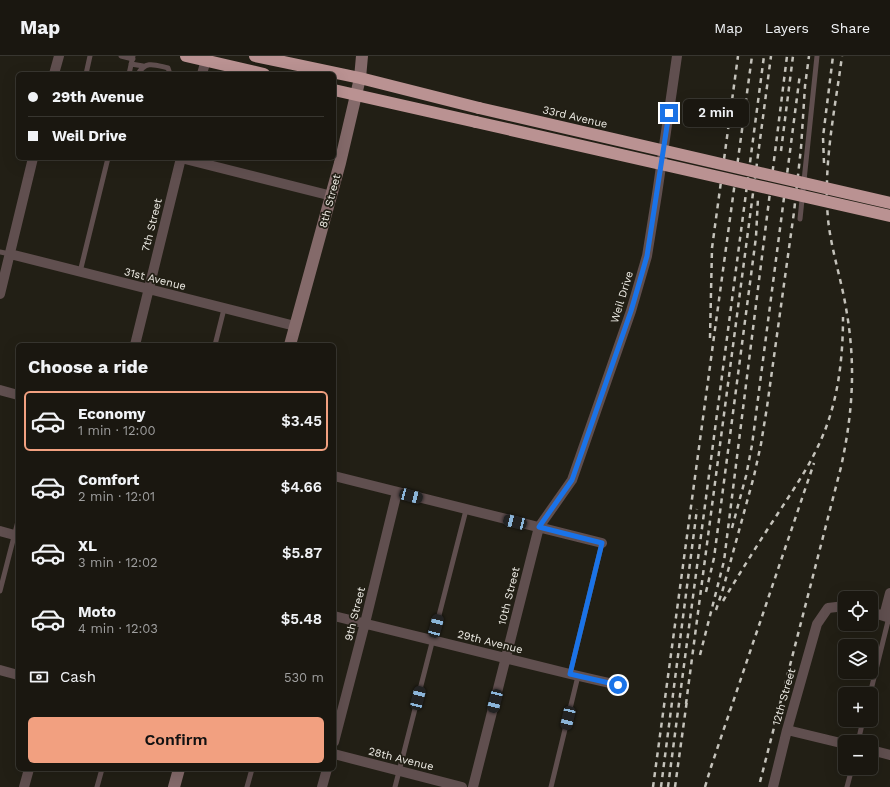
<!DOCTYPE html>
<meta charset="utf-8">
<style>
body{margin:0;font-family:"Work Sans",sans-serif;background:#232019;color:#f1f3f6;height:100vh;display:flex;flex-direction:column;font-size:15px;white-space:nowrap}
*{box-sizing:border-box;margin:0}
p{font-size:13px;color:#9f9f9f}
.icon{flex:none;width:22px;height:22px;fill:none;stroke:currentColor;stroke-width:2;stroke-linecap:round;stroke-linejoin:round}
.map{position:relative;flex:1;overflow:hidden}
.side{position:absolute;left:16px;top:287px;width:320px;height:428px;display:flex;flex-direction:column;background:#1a1710;border-radius:6px;box-shadow:0 4px 16px #0002,0 0 0 1px #383630}
.side>*{flex:none}
.banner{position:absolute;left:16px;top:16px;width:320px;height:88px;border-radius:6px;box-shadow:0 4px 16px #0002,0 0 0 1px #383630;display:grid;align-content:center;height:88px;padding:0 12px;background:#1a1710}
.controls{position:absolute;left:838px;top:535px;display:grid;gap:8px}
.controls a{display:grid;place-items:center;width:40px;height:40px;border-radius:6px;background:#1a1710;box-shadow:0 4px 16px #0002,0 0 0 1px #383630;font-size:20px}
.end{position:absolute;width:18px;height:18px;margin:-9px;border:5px solid #1a73e8;background:#fff;box-shadow:0 0 0 2px #fff}
.from{border-radius:50%}
.bubble{position:absolute;height:28px;border-radius:6px;background:#1a1710;box-shadow:0 4px 16px #0002,0 0 0 1px #383630;font-size:13px;font-weight:600;line-height:28px;text-align:center}
.car{position:absolute;width:12px;height:24px;margin:-12px -6px;border-radius:5px;box-shadow:0 0 3px 1px #0007;background:linear-gradient(#222 24%,#8ab4d8 0 40%,#222 0 76%,#8ab4d8 0 86%,#222 0)}
.banner b{display:flex;align-items:center;gap:14px;height:38px;font-size:15px}
.banner b+b{border-top:1px solid #383630}
.banner i{width:10px;height:10px;background:#f1f3f6}
ul{padding:0;list-style:none}
li{display:flex;align-items:center;gap:12px;height:60px;margin:0 8px 6px;padding:0 4px;border:2px solid transparent;border-radius:6px}
li div{flex:1}
li b{display:block;font-size:15px}
li em{font-style:normal;font-weight:600}
li.on{border-color:#f2a080}
li>.icon{width:36px;height:36px;stroke-width:1.5}
h2{padding:0 12px;font-size:18px;line-height:48px}
.pay{display:flex;align-items:center;gap:10px;height:44px;padding:0 12px;font-size:15px}
.pay p{margin-inline-start:auto}
.button{display:flex;gap:8px;margin-top:auto;padding:8px 12px}
.button a{flex:1;height:46px;border-radius:6px;background:#f2a080;color:#111;font-size:16px;font-weight:600;line-height:46px;text-align:center}
header{display:flex;align-items:center;gap:24px;box-sizing:border-box;height:56px;padding:0 20px;background:#1a1710;border-bottom:1px solid #383630}
header strong{font-size:19px}
nav{display:flex;gap:22px;margin-inline-start:auto;font-size:14px}
.map>svg:first-child{display:block}
</style>
<header>
<strong>Map</strong>
<nav><a>Map</a><a>Layers</a><a>Share</a></nav>
</header>
<div class="map">
<svg width="890" height="731" viewBox="0 0 890 731">
<rect width="100%" height="100%" fill="#221f15"/>
<g fill="none" stroke-linecap="round" stroke-linejoin="round">
<path stroke="#604f4f" stroke-width="5" d="M121,0L133,3
M131,8L143,10
M86,18L90,0
M129,18L133,0
M138,18C146,4 155,9 168,12L170,18
M800,163L817,0
M0,196L10,198
M80,216L108,102
M215,289L224,253
M0,535L18,465
M570,618L602,487
M870,638L889,561
M858,686L863,664
M97,731L102,713
M247,731L252,713
M395,731L466,454
M551,731L578,620
M847,731L852,712"/>
<path stroke="#604f4f" stroke-width="10" d="M54,18L59,0
M202,18L207,0
M181,102L332,140
M10,198L295,270
M0,238L33,102
M135,289L181,102
M0,334L18,339
M334,420L602,487
M0,475L18,480
M871,556L890,562
M334,560L570,618L618,629
M884,560L890,537
M0,614L18,619
M787,674L845,688
M334,686L365,567L397,436
M871,694L890,699
M334,698L462,731
M24,731L29,713
M322,731L327,713
M473,731L539,471L572,424L631,255L647,200L657,138L677,0
M773,731L787,674L817,568L828,552L845,550"/>
<path stroke="#846a6a" stroke-width="12" d="M290,289L340,107L360,22L362,0
M174,731L179,713"/>
<path stroke="#ba9292" stroke-width="12" d="M186,0L264,18
M255,0L360,22L479,52
M334,34L476,66"/>
<path stroke="#c4c2ba" stroke-width="2.5" stroke-dasharray="5 5" stroke-linecap="butt" d="M781,95L793,0
M824,107L823,81L833,0
M710,282L712,192L738,0
M732,472L746,420L752,389L800,18
M706,536L714,502L756,181L758,142
M723,545C740,517 757,489 775,462C791,437 808,413 820,386C838,347 843,303 843,261
M716,554L723,533L754,420L761,388L767,351L794,156L801,92L805,30L809,0
M700,599L724,505L787,0
M686,648L771,0
M760,726L841,411C853,356 856,308 846,252C841,222 831,193 828,163C823,108 835,54 842,0
M653,731L752,0
M661,731L697,453
M668,731L764,0
M675,731L687,644
M705,731L711,711L814,407"/>
<path stroke="#ba9292" stroke-width="12" d="M479,52L890,147
M476,66L890,160"/>
</g>
<g fill="none" stroke-linecap="round" stroke-linejoin="round">
<path stroke="#1a73e8" stroke-width="5" d="M618,629L570,618L602,487L539,471L572,424L631,255L647,200L669,57"/>
</g>
<g text-anchor="middle" dominant-baseline="central" stroke-width="3.5" stroke-linejoin="round" paint-order="stroke">
<g font-size="11" fill="#efede6" stroke="#221f15">
<text transform="translate(575 61) rotate(13)">33rd Avenue</text>
<text transform="translate(330 145) rotate(-75)">8th Street</text>
<text transform="translate(152 169) rotate(-76)">7th Street</text>
<text transform="translate(155 223) rotate(14)">31st Avenue</text>
<text transform="translate(622 241) rotate(-73)">Weil Drive</text>
<text transform="translate(509 540) rotate(-76)">10th Street</text>
<text transform="translate(355 558) rotate(-76)">9th Street</text>
<text transform="translate(490 586) rotate(14)">29th Avenue</text>
<text transform="translate(784 641) rotate(-74)">12th Street</text>
<text transform="translate(401 703) rotate(14)">28th Avenue</text>
</g>
</g>
</svg>
<div class="controls">
<a><svg class="icon" aria-label="locate" viewBox="0 0 24 24"><circle cx="12" cy="12" r="6"/><path d="M12 2v4M12 18v4M2 12h4M18 12h4"/></svg></a>
<a><svg class="icon" aria-label="layers" viewBox="0 0 24 24"><path d="M12 4l9 5-9 5-9-5zM3 14l9 5 9-5"/></svg></a>
<a>+</a>
<a>−</a>
</div>
<i class="end from" style="left:618px;top:629px"></i>
<i class="end" style="left:669px;top:57px"></i>
<div class="bubble" style="left:683px;top:43px;width:66px">2 min</div>
<i class="car" style="left:411px;top:440px;rotate:105deg"></i>
<i class="car" style="left:515px;top:466px;rotate:284deg"></i>
<i class="car" style="left:436px;top:570px;rotate:15deg"></i>
<i class="car" style="left:418px;top:642px;rotate:14deg"></i>
<i class="car" style="left:495px;top:645px;rotate:194deg"></i>
<i class="car" style="left:568px;top:662px;rotate:193deg"></i>
<div class="banner">
<b><i class="from"></i>29th Avenue</b>
<b><i></i>Weil Drive</b>
</div>
<section class="side">
<h2>Choose a ride</h2>
<ul>
<li class="on"><svg class="icon" aria-label="car" viewBox="0 0 24 24"><path d="M5 17H2v-5l4-1 3-4h7l3 4 3 1v5h-3M9 17h6M6 11h13"/><circle cx="7" cy="17" r="2"/><circle cx="17" cy="17" r="2"/></svg><div><b>Economy</b><p>1 min · 12:00</p></div><em>$3.45</em></li>
<li><svg class="icon" aria-label="car" viewBox="0 0 24 24"><path d="M5 17H2v-5l4-1 3-4h7l3 4 3 1v5h-3M9 17h6M6 11h13"/><circle cx="7" cy="17" r="2"/><circle cx="17" cy="17" r="2"/></svg><div><b>Comfort</b><p>2 min · 12:01</p></div><em>$4.66</em></li>
<li><svg class="icon" aria-label="car" viewBox="0 0 24 24"><path d="M5 17H2v-5l4-1 3-4h7l3 4 3 1v5h-3M9 17h6M6 11h13"/><circle cx="7" cy="17" r="2"/><circle cx="17" cy="17" r="2"/></svg><div><b>XL</b><p>3 min · 12:02</p></div><em>$5.87</em></li>
<li><svg class="icon" aria-label="car" viewBox="0 0 24 24"><path d="M5 17H2v-5l4-1 3-4h7l3 4 3 1v5h-3M9 17h6M6 11h13"/><circle cx="7" cy="17" r="2"/><circle cx="17" cy="17" r="2"/></svg><div><b>Moto</b><p>4 min · 12:03</p></div><em>$5.48</em></li>
</ul>
<div class="pay"><svg class="icon" aria-label="cash" viewBox="0 0 24 24"><path d="M3 7h18v10H3z"/><circle cx="12" cy="12" r="2"/></svg>Cash<p>530 m</p></div>
<div class="button"><a>Confirm</a></div>
</section>
</div>
